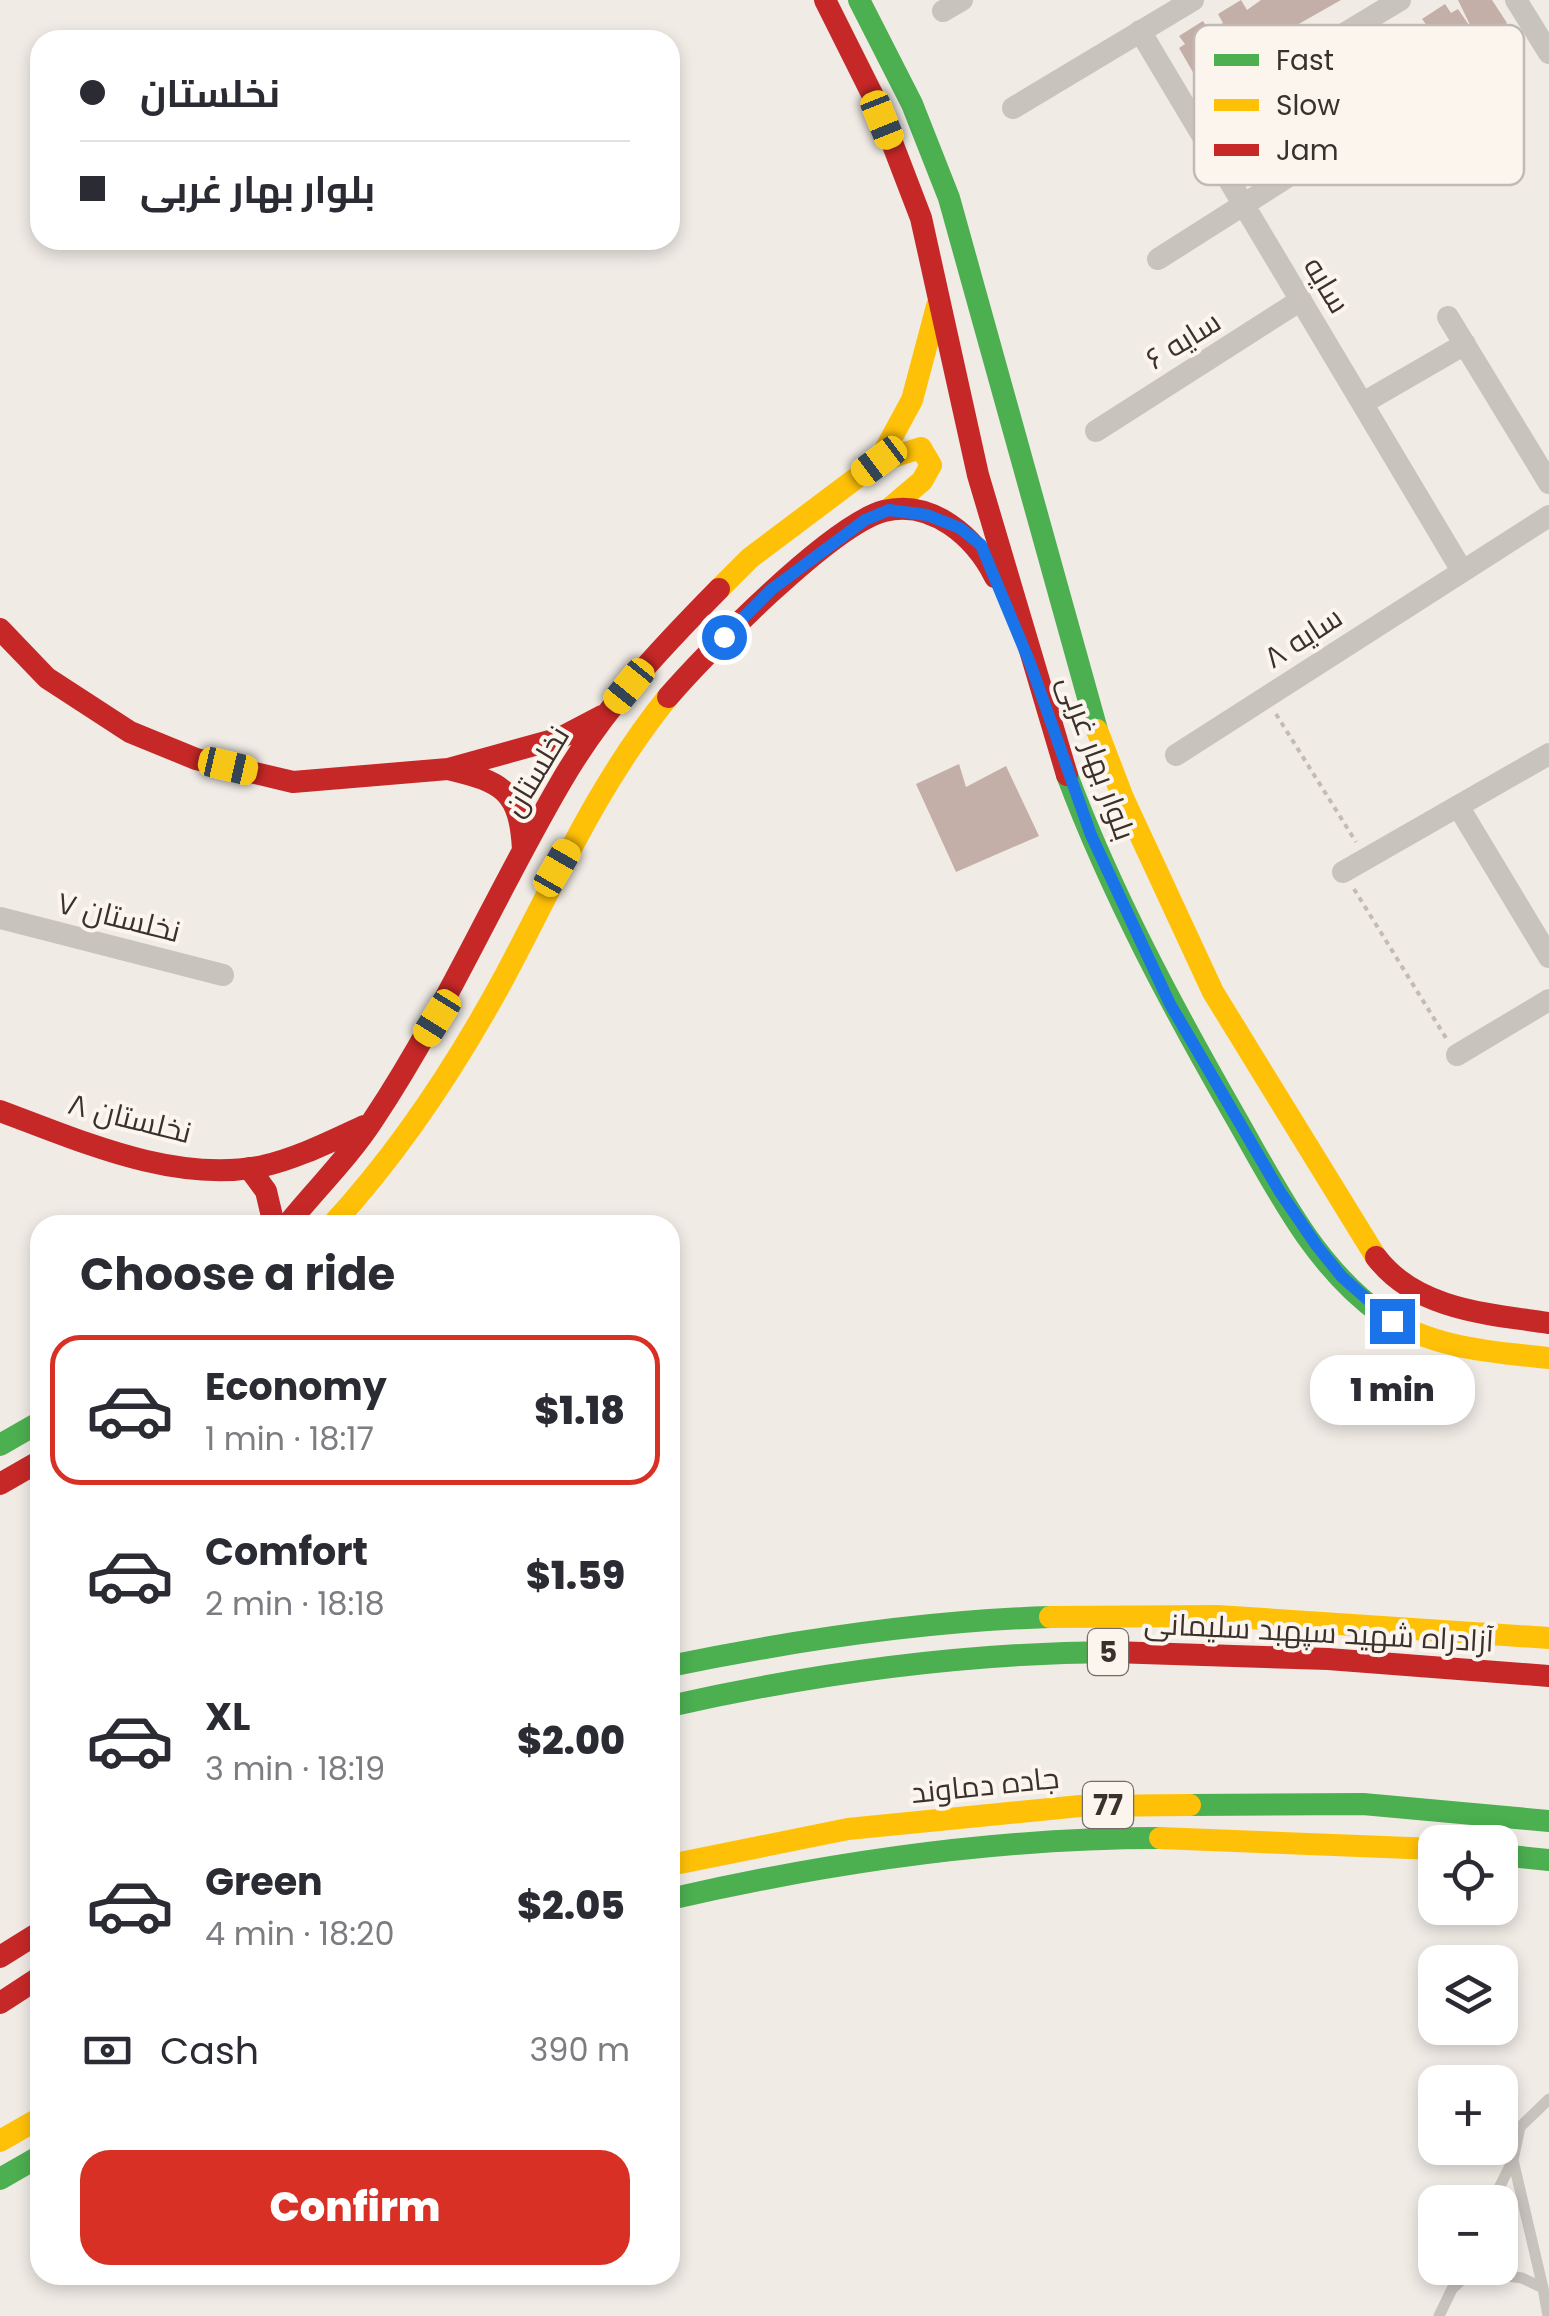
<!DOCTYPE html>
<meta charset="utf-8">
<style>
body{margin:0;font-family:Poppins,Cairo,sans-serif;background:#f2f2f3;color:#2b2b33;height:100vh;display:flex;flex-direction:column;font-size:38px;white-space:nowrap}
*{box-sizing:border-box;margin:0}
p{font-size:32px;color:#7c7c81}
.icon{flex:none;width:55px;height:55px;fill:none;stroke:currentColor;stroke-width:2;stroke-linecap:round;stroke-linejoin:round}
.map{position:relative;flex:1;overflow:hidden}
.details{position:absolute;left:30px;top:1215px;width:650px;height:1070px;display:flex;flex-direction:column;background:#fff;border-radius:30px;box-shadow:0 5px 15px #0003}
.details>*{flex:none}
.guide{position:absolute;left:30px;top:30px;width:650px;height:220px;border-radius:30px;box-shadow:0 5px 15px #0003;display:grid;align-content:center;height:220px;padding:0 50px;background:#fff}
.fabs{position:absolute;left:1418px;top:1825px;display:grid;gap:20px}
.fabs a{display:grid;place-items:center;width:100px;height:100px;border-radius:20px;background:#fff;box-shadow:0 5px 15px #0003;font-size:50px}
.end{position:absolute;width:45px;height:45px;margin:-22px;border:12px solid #1a73e8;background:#fff;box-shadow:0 0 0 5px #fff}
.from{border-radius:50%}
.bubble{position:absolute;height:70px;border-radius:30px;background:#fff;box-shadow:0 5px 15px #0003;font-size:32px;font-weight:800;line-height:70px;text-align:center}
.car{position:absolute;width:30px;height:60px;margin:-30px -15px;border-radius:12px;box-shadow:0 0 8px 2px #0007;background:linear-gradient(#f5c518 24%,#345 0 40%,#f5c518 0 76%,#345 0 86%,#f5c518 0)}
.guide b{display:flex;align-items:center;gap:35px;height:95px;font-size:38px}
.guide b+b{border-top:2px solid #e1e1e2}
.guide i{width:25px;height:25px;background:#2b2b33}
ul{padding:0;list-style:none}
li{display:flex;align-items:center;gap:30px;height:150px;margin:0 20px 15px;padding:0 30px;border:5px solid transparent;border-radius:30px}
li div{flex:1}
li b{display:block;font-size:38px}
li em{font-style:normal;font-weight:800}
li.selected{border-color:#d93025}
li>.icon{width:90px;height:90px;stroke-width:1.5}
h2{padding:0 50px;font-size:45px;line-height:120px}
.pay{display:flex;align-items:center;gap:25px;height:110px;padding:0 50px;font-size:38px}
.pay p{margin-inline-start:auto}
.button{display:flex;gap:20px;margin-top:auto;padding:20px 50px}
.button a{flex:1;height:115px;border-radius:30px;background:#d93025;color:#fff;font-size:40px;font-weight:800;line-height:115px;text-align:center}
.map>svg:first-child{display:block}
</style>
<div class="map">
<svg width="1549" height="2316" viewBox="0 0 1549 2316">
<rect width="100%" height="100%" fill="#f0ebe5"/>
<path fill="#c3afa7" d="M1241,0L1247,10L1261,0H1341L1198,81L1179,48L1185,44L1179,36L1203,21L1209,31L1223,23L1218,14Z
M1458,0H1492L1507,23L1332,133L1311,101L1317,97L1312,88L1334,73L1341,83L1354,73L1348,65L1371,50L1377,59L1391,51L1385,42L1408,27L1415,37L1428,27L1422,19L1445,4L1451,13L1458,9L1473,31Z
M959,764L966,787L1006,766L1039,836L956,872L916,784Z"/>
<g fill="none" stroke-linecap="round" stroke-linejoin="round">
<path stroke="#c2bbb6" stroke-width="4" stroke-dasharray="5 5" stroke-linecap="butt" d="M1276,714L1356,842
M1354,889L1446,1038"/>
<path stroke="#c9c3be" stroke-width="11" d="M1513,2160L1543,2288
M1492,2202L1513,2160L1520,2127L1549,2099
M1439,2316L1452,2289L1471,2271L1522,2278L1543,2288L1548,2316"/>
<path stroke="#c9c3be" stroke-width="22" d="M1516,0L1549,53
M943,11L962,0
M1140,31L1461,569
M1233,101L1400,0
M1013,108L1193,0
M1158,259L1347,139
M1448,317L1549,483
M1363,403L1465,344
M1096,431L1301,300
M1176,755L1549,516
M1458,806L1549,957
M1343,872L1549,754
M0,918L223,975
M1457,1055L1549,1000"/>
<path stroke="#4caf50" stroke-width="22" d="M859,0L912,104L949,198L1097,730
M1067,775C1112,895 1173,1008 1236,1118C1276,1188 1314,1266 1381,1314
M0,1445L40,1422
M670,1666C796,1640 921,1621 1050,1617
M670,1706C816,1673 962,1653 1112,1652
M1190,1805L1363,1804L1549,1821
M1500,1855L1549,1860
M670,1899C831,1862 994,1838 1160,1838
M0,2179L40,2156"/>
<path stroke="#ffc107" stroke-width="22" d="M879,461L921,448L931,465L922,481L889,509
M719,589L750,558L879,461L912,400L937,306
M1097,730L1123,798L1213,992L1376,1257
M332,1225C401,1150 458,1063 506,974C557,878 599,782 668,697
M1381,1314C1430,1348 1491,1352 1549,1358
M1050,1617L1218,1616L1549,1638
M1160,1838L1435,1849
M670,1865L848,1829L1080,1806L1190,1805
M0,2141L40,2118"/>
<path stroke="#c62828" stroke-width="22" d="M825,0L878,106L921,218L978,475L1067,775
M0,629L47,678L130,732L196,759L293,782L448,769
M668,697C706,653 831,525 884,511C932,499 975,537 995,577
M523,850C520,791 503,782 448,769L560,738L602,716
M0,1111C81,1141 175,1184 263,1166C298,1158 331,1141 364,1126
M249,1168L266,1191L274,1225
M287,1225C315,1190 349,1157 373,1120C445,1012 496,893 561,782C603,709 660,649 719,589
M1376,1257C1416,1310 1489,1314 1549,1323
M0,1484L40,1461
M1112,1652L1328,1659L1549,1676
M0,1957L40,1932
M0,2003L40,1977"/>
</g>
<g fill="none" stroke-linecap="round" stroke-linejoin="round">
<path stroke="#1a73e8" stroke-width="12" d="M724,637L772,589L865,520L889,510L927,515L960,528L981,545L1030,663L1091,835L1170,1004L1280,1192L1317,1246L1342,1277L1392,1321"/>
</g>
<g text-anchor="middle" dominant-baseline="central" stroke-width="8" stroke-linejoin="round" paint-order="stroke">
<g fill="#fbf5ee" stroke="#756b66" stroke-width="2.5">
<rect x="1088" y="1629" width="40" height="46" rx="8"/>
<rect x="1083" y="1782" width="50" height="46" rx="8"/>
</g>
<g font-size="28" font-weight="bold" fill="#3b302b">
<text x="1108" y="1652">5</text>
<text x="1108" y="1805">77</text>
</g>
<g font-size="30" fill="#3b302b" stroke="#fbf5ee">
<text transform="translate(1327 285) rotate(59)">سایه</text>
<text transform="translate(1183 340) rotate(-32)">سایه ۶</text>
<text transform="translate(1303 637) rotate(-33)">سایه ۸</text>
<text transform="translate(1097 758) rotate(70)">بلوار بهار غربی</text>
<text transform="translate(536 771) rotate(-59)">نخلستان</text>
<text transform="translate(119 917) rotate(14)">نخلستان ۷</text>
<text transform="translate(130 1118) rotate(14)">نخلستان ۸</text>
<text transform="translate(1319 1632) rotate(3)">آزادراه شهید سپهبد سلیمانی</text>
<text transform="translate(985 1785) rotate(-6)">جاده دماوند</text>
</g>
</g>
<rect x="1194" y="25" width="330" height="160" rx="15" fill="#fbf5ee" stroke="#c1bab4" stroke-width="2.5"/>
<rect x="1214" y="54" width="45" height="12" fill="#4caf50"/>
<rect x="1214" y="99" width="45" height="12" fill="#ffc107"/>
<rect x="1214" y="144" width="45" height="12" fill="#c62828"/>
<g font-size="28" fill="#3b302b">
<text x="1276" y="70">Fast</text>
<text x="1276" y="115">Slow</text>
<text x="1276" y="160">Jam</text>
</g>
</svg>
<div class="fabs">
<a><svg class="icon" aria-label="locate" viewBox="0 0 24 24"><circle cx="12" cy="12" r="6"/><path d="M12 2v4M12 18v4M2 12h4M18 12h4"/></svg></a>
<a><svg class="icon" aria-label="layers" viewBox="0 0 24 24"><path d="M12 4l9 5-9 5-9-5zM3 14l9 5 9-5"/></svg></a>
<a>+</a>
<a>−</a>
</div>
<i class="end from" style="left:724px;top:637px"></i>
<i class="end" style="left:1392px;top:1321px"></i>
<div class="bubble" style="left:1310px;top:1355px;width:165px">1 min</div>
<i class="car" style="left:882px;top:120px;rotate:158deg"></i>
<i class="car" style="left:879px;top:461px;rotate:233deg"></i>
<i class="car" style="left:629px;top:686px;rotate:219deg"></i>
<i class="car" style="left:228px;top:766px;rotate:103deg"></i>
<i class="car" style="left:557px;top:868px;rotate:30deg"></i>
<i class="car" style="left:437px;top:1018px;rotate:212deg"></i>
<div class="guide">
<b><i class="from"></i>نخلستان</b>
<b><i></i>بلوار بهار غربی</b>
</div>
<section class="details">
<h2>Choose a ride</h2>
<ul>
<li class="selected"><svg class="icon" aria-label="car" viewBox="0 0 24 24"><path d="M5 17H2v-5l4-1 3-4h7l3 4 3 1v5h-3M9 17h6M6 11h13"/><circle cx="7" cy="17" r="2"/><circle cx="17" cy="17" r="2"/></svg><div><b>Economy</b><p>1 min · 18:17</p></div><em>$1.18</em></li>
<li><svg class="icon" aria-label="car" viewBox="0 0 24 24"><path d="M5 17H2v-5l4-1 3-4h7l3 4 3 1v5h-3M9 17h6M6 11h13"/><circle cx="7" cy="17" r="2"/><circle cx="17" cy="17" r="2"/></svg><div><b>Comfort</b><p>2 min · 18:18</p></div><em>$1.59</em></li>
<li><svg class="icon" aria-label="car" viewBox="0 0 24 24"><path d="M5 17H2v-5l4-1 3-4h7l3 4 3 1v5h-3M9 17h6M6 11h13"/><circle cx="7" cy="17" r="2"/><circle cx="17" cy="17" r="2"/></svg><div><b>XL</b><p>3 min · 18:19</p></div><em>$2.00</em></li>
<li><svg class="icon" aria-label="car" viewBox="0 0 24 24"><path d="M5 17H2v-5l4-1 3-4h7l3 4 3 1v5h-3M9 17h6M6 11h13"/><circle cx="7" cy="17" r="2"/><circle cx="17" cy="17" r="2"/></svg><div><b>Green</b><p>4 min · 18:20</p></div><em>$2.05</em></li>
</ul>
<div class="pay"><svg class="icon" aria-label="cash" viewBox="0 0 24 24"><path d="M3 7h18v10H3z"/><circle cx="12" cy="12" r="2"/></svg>Cash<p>390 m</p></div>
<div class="button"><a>Confirm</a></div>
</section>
</div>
